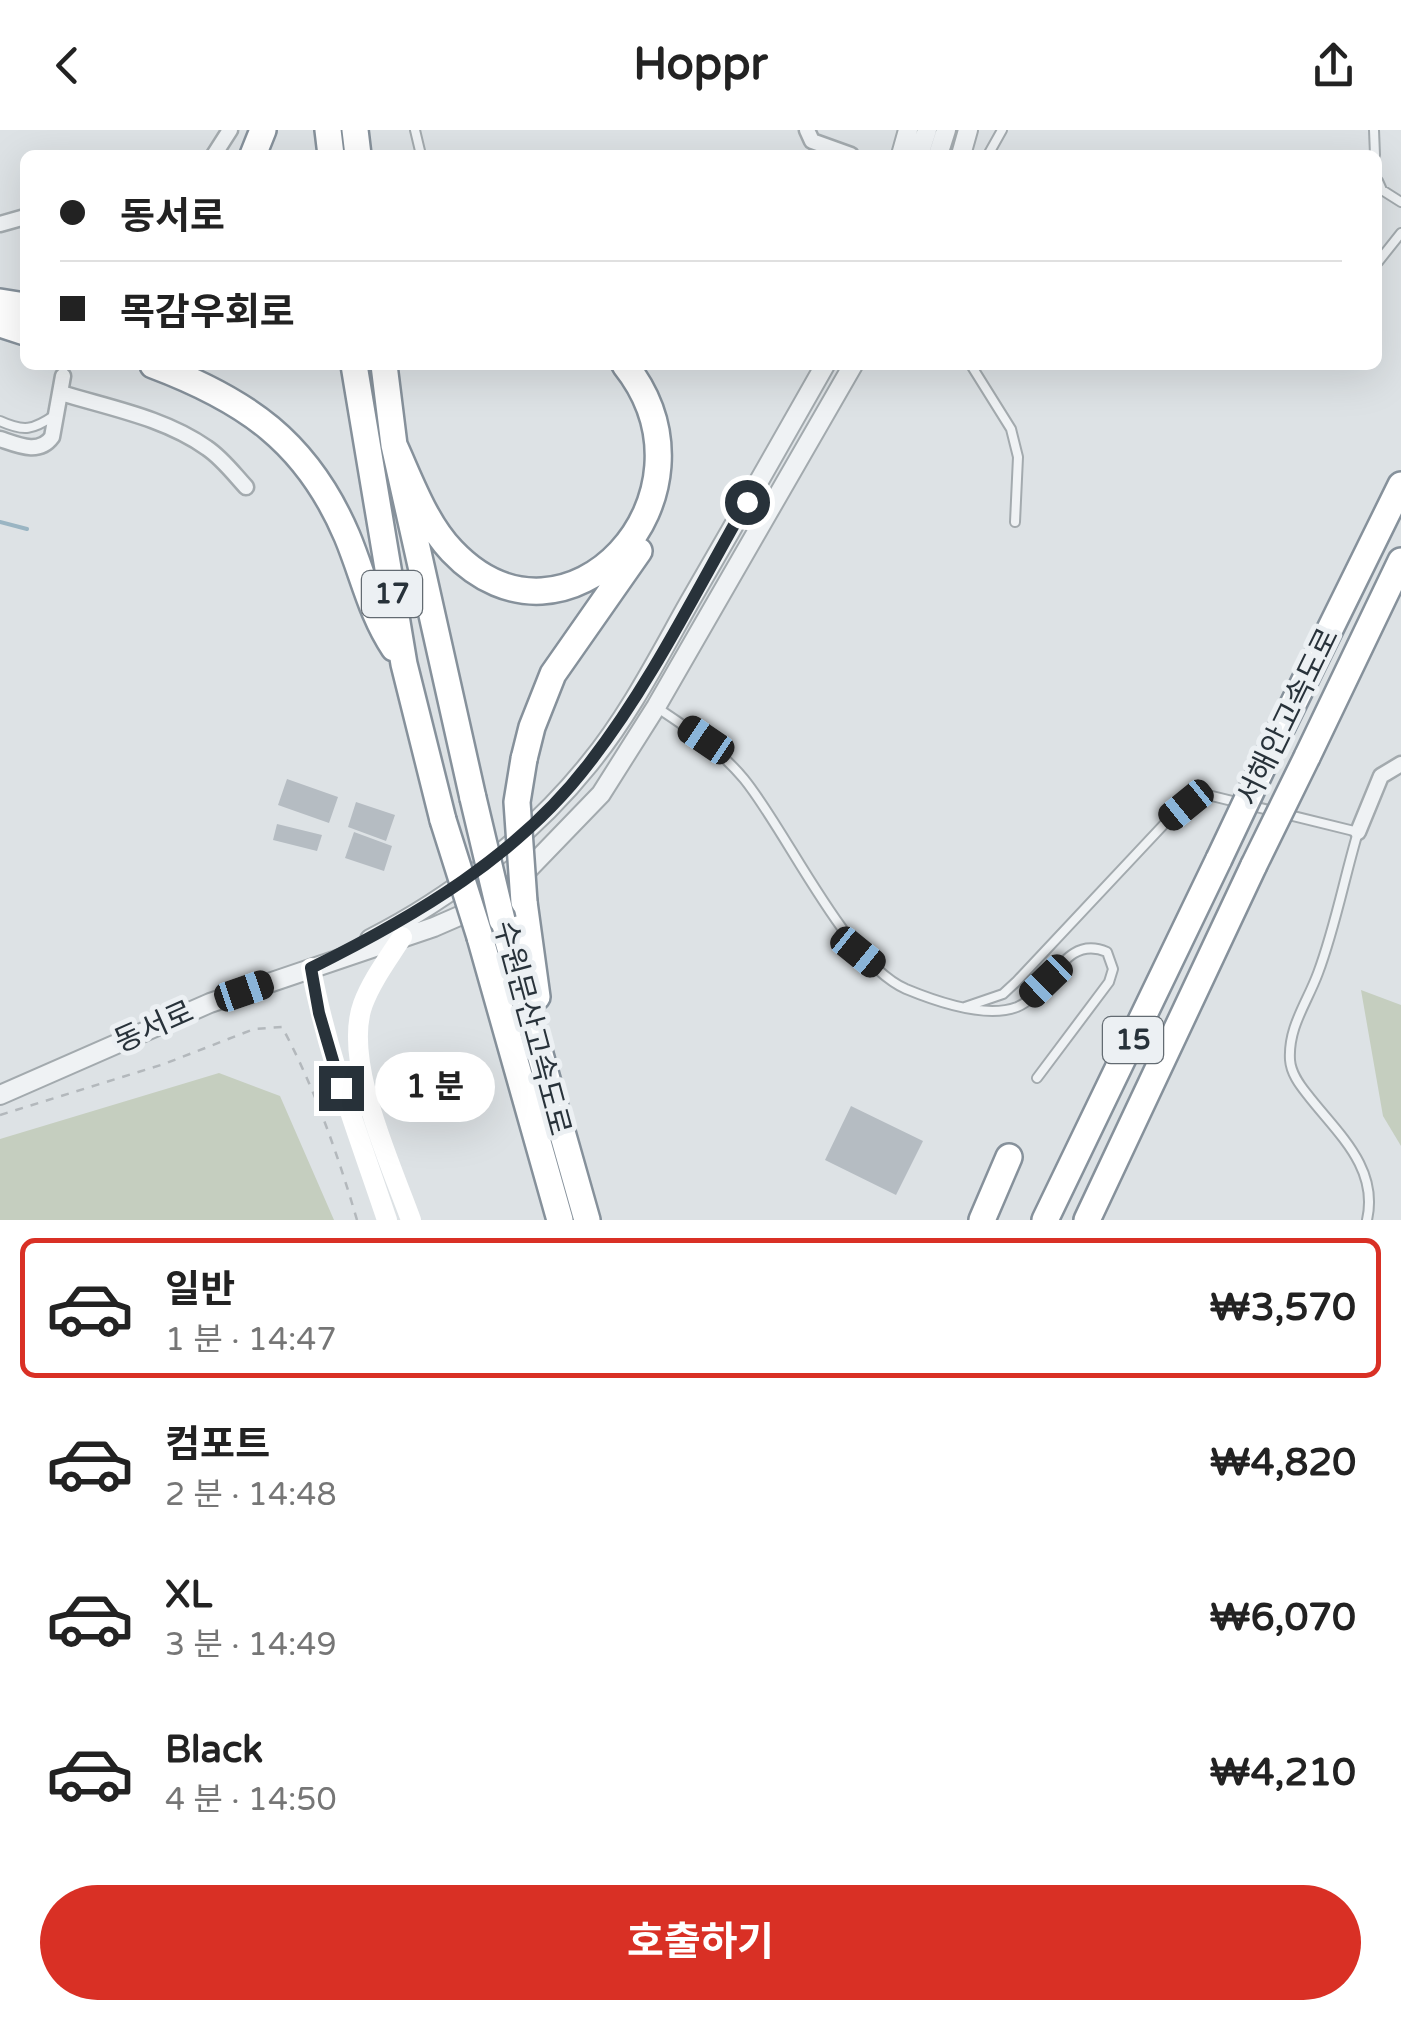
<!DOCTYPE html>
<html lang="ko">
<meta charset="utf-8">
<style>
body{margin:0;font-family:"Varela Round","Noto Sans KR",sans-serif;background:#f6f6f6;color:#222;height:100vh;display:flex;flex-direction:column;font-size:38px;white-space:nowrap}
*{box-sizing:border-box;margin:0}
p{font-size:32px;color:#767676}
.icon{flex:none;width:55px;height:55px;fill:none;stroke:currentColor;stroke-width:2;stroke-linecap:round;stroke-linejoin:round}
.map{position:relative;height:1090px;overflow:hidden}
.sheet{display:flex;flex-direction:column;background:#fff;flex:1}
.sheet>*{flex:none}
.top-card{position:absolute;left:20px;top:20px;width:1362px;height:220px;border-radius:15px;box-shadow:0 10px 40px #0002;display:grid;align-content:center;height:220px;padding:0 40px;background:#fff}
.end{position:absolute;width:45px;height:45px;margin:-22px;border:12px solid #28323a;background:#fff;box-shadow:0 0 0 5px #fff}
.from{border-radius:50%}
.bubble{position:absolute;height:70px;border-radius:35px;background:#fff;box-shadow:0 10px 40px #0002;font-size:32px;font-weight:700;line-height:70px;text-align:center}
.car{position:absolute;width:30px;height:60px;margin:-30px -15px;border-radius:12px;box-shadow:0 0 8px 2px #0007;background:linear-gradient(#222 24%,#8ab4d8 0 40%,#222 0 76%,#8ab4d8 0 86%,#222 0)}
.top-card b{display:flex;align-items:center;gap:35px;height:95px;font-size:38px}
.top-card b+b{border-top:2px solid #e0e0e0}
.top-card i{width:25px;height:25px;background:#222}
ul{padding:18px 0 0;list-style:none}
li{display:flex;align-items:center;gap:30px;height:140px;margin:0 20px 15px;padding:0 20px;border:5px solid transparent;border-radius:15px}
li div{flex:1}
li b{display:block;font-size:38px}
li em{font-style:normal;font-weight:700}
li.current{border-color:#d93025}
li>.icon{width:90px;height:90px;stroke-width:1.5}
.action{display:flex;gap:20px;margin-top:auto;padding:20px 40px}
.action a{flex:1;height:115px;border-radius:60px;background:#d93025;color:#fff;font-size:40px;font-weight:700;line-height:115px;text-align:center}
header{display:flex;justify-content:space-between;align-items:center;height:130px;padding:0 40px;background:#fff;font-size:45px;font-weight:700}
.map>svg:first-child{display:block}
</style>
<header><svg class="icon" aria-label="back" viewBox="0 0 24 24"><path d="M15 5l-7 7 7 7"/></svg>Hoppr<svg class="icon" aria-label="share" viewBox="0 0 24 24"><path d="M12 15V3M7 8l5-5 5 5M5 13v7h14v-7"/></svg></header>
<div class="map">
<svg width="1401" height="1090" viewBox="0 0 1401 1090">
<rect width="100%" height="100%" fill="#dde2e5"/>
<path fill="#c5cebf" d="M1361,860L1401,875V1016L1383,986Z
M219,943L280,966L334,1090H0V1009Z"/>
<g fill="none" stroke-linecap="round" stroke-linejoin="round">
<path stroke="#9ab5c3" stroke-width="4" d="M0,392L27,399"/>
</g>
<path fill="#b5bcc2" d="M287,649L338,667L329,693L278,675Z
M356,672L395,685L386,711L348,697Z
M277,694L322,705L317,721L273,710Z
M354,702L392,716L384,741L345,728Z
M851,976L923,1011L896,1065L825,1030Z"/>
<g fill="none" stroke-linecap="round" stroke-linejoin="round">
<defs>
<path id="service" d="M415,0L421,25
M1374,0L1375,25
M988,25L1002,0
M1378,51L1382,60L1401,72
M1378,132L1401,103
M971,235L1011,299L1018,327L1015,392
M0,291C24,302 33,300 55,285
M656,577C688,598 719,619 744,649C788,703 845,832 906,859C935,871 985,889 1017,877C1051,863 1063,803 1107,822L1113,839L1109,852L1037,948
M965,877L1003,864L1016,852L1169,689L1186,675L1212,666L1358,702C1344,749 1335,798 1318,843C1307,873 1288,897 1290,930C1291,943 1299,954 1307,964C1337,1003 1379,1037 1367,1090"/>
<path id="minor" d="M807,0L812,11L851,25
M214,25L230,0
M0,94L25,87
M61,263C110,278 165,288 207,318C222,328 234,344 246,357
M0,309C18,315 39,325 52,307L63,246
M1358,702L1381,646L1401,634"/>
<path id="tertiary" d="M901,25L908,0
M919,25L927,0
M938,25L946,0
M961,25L968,0
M370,809C451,768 531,706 589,634C629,585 658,528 689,473C735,394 780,314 825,235
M0,965L210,873L434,797L480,777L516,752L601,664L656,577L853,235"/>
<path id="motorway" d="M328,0L331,25
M355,0L358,25
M253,25L263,0
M0,172L25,176
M0,194L25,202
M153,235C246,270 307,312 347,406C363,444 371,484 394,518
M354,235L404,534L443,690
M384,235L394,315L473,668
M394,315C410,350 425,393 452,421C566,541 729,366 625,235
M1273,615L1401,355
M1307,627L1401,431
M524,629L532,597L553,544L639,421
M524,772L537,867
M502,790L587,1090
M480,807L560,1090
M982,1090L1009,1027
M1045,1090L1219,729
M1087,1090L1254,735"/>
</defs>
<use href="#service" stroke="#a3aaae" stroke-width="12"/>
<use href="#minor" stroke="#a3aaae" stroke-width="19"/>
<use href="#tertiary" stroke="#a3aaae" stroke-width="22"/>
<use href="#motorway" stroke="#86919b" stroke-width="30"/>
<path stroke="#b3b8bc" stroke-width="2.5" stroke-dasharray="8 8" stroke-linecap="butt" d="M0,985L164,934L254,899L282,897C314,956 338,1025 357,1090"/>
<use href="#service" stroke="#eff2f4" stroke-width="8"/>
<use href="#minor" stroke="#eff2f4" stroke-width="14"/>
<use href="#tertiary" stroke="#eff2f4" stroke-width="18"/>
<path stroke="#fff" stroke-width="20" d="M402,807C388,829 372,850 363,874C342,931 391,1034 411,1090
M311,838C327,925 359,1006 387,1090"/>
<use href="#motorway" stroke="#fff" stroke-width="25"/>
<defs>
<path id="motorway-bridge" d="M473,668L502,790
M443,690L480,807
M1219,729L1273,615
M1254,735L1307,627
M524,772L517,672L524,629"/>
</defs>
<use href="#motorway-bridge" stroke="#86919b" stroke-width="30" stroke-linecap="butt"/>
<use href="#motorway-bridge" stroke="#fff" stroke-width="25"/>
</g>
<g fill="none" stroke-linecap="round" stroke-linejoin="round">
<path stroke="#28323a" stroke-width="12" d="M341,958L319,883L311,838C414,787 519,726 590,632C652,552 697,459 747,372"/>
</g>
<g text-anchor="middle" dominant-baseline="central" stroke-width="10" stroke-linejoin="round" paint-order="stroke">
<g fill="#ecf0f3" stroke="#636b72" stroke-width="2.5">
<rect x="362" y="441" width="60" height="46" rx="8"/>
<rect x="1103" y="887" width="60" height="46" rx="8"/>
</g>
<g font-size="28" font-weight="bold" fill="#28323a">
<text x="392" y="464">17</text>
<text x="1133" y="910">15</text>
</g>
<g font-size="30" fill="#28323a" stroke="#ecf0f3">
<text transform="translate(1288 587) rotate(-64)">서해안고속도로</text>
<text transform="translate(154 897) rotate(-24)">동서로</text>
<text transform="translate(532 898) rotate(75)">수원문산고속도로</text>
</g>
</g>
</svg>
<i class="end from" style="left:747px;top:372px"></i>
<i class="end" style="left:341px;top:958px"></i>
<div class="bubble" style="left:375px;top:922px;width:120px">1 분</div>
<i class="car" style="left:706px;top:610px;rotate:304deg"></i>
<i class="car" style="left:1186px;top:675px;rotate:231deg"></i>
<i class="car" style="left:858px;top:822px;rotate:129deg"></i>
<i class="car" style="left:1046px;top:851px;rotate:226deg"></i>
<i class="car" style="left:244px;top:861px;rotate:71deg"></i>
<div class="top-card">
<b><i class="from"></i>동서로</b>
<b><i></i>목감우회로</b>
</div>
</div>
<section class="sheet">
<ul>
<li class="current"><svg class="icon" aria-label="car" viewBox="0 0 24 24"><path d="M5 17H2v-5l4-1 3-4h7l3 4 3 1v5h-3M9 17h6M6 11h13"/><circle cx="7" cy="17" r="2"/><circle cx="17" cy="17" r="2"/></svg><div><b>일반</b><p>1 분 · 14:47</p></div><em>₩3,570</em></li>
<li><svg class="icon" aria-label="car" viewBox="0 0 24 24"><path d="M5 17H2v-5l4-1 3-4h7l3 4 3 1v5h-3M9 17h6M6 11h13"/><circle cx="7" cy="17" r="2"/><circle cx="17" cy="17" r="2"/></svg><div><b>컴포트</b><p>2 분 · 14:48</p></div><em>₩4,820</em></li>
<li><svg class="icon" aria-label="car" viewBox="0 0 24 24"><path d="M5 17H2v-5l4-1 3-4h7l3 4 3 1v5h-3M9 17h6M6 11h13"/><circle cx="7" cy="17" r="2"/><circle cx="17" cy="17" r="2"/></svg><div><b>XL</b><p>3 분 · 14:49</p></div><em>₩6,070</em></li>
<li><svg class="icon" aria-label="car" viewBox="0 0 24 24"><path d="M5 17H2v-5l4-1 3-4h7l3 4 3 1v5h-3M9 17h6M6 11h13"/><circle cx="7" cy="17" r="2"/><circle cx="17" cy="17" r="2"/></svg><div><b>Black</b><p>4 분 · 14:50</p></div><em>₩4,210</em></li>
</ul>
<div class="action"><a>호출하기</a></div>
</section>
